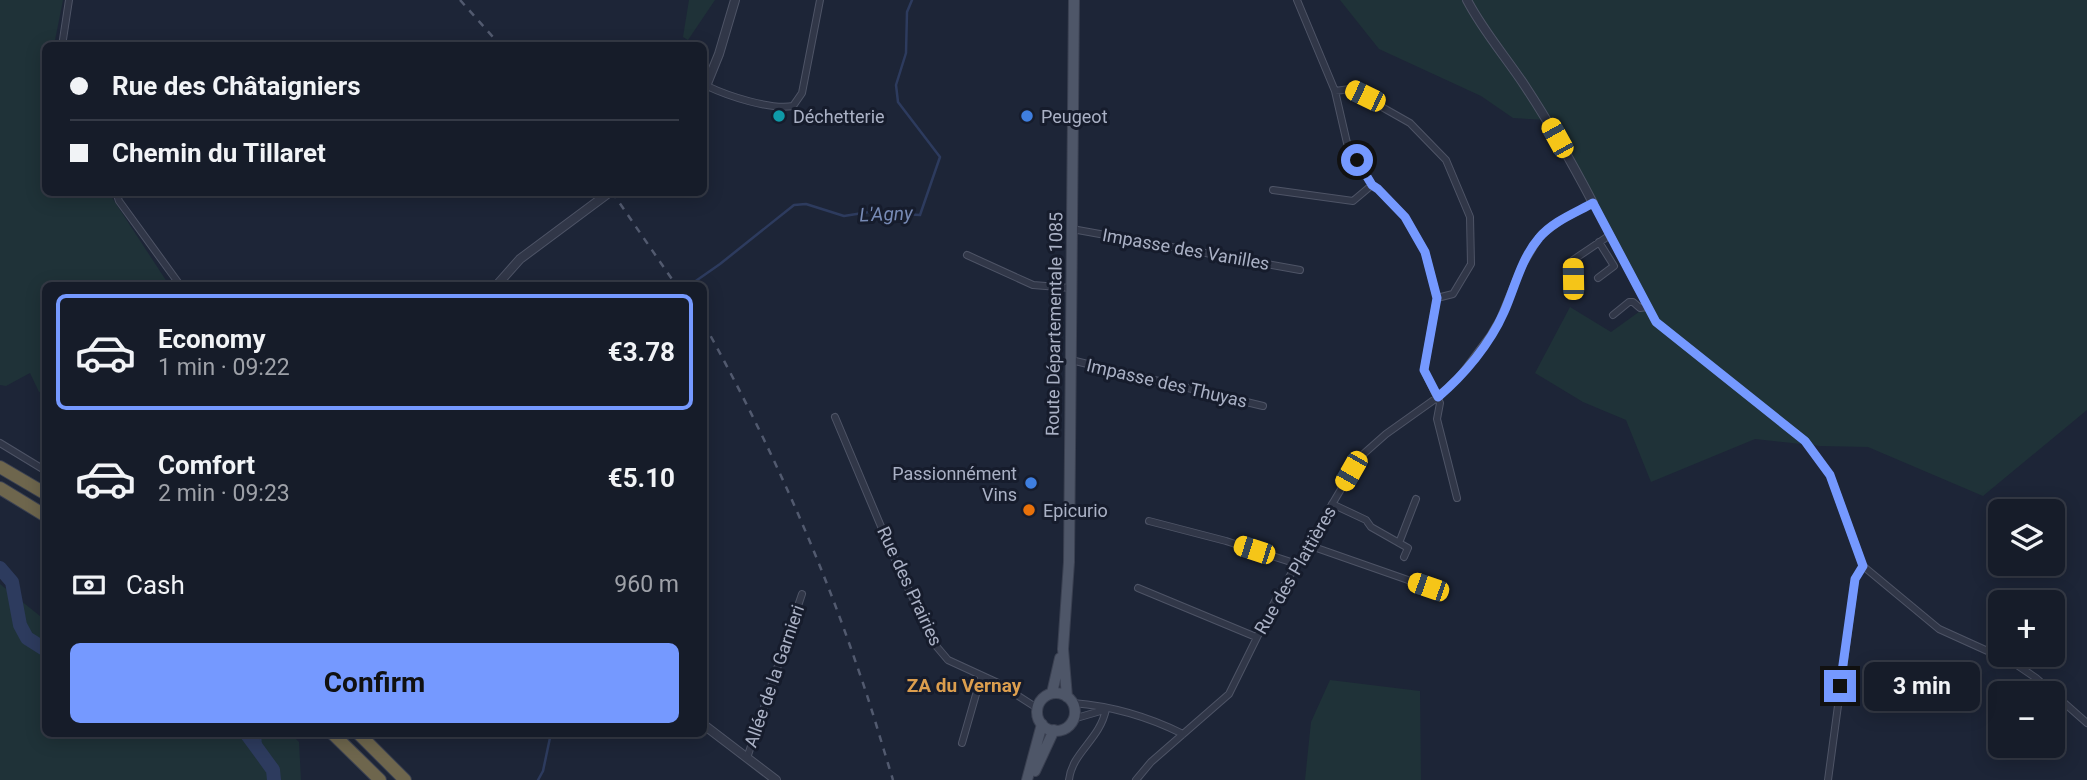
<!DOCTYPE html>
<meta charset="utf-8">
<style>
body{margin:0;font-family:Roboto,sans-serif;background:#1f2531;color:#f1f3f6;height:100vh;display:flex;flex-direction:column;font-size:26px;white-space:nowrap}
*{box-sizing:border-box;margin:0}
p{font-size:23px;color:#9ea1a8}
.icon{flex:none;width:38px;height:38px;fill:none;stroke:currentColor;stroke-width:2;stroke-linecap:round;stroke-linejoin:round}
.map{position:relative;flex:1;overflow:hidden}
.side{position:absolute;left:42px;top:282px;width:665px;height:455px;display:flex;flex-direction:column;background:#161c29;border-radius:10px;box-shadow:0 4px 18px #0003,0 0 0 2px #353a46}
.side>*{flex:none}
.top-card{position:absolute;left:42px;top:42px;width:665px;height:154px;border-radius:10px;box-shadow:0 4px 18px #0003,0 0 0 2px #353a46;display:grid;align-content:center;height:154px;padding:0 28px;background:#161c29}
.fabs{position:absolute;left:1988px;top:499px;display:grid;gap:14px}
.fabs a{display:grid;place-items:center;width:77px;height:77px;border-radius:10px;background:#161c29;box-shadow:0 4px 18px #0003,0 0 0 2px #353a46;font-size:35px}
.end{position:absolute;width:32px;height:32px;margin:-16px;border:9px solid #7599ff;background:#111;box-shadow:0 0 0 4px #111}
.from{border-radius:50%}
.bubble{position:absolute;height:49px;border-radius:10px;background:#161c29;box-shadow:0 4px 18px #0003,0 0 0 2px #353a46;font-size:23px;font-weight:700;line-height:49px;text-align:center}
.car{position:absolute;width:21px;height:42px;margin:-21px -10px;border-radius:9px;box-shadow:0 0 5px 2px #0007;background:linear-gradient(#f5c518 24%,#345 0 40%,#f5c518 0 76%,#345 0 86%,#f5c518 0)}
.top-card b{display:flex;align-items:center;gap:24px;height:66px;font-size:26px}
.top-card b+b{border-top:2px solid #353a46}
.top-card i{width:18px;height:18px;background:#f1f3f6}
ul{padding:12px 0 0;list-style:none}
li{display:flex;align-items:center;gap:21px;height:116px;margin:0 14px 10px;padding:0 14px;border:4px solid transparent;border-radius:10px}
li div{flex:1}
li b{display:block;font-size:26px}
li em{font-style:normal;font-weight:700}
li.on{border-color:#7599ff}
li>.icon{width:63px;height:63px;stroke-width:1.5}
.pay{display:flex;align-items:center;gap:18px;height:77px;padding:0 28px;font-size:26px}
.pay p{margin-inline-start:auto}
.cta{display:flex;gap:14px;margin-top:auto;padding:14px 28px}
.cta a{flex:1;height:80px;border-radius:10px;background:#7599ff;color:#111;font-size:28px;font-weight:700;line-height:80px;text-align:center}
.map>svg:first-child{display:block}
</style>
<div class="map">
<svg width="2087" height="780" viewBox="0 0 2087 780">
<rect width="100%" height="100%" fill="#1d2537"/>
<path fill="#1f3238" d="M0,0H63L54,45L46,46V192L109,193L169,285H46L45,391L39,392L30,373L6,386L0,385Z
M689,0H715L688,40L683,37Z
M1340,0H2087V410L1983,496L1868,447L1820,446L1755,439L1651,482L1626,420L1583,402L1535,373L1570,307L1611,332L1643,309L1648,310L1548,120L1513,118L1481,96L1379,49Z
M0,584L45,620L46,733H290L299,742L301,780H0Z
M1330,680L1420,691L1421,780H1305L1311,722Z"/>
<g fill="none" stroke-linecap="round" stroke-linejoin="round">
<path stroke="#2d3b5e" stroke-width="2.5" d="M690,285L720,264L794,205L806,204L844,216L869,212L920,215L940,157L898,102L896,85L906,53L907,12L912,0
M260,733L261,756
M538,780L543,771L551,733"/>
<path stroke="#2d3b5e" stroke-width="14" d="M0,568L12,582L20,625L27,638L46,650
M246,733L273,770L274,780"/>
<defs>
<path id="minor" d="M1297,0L1335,91L1347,143L1372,185L1378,189L1405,217L1425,252L1437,298L1424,370L1440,403L1437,419L1457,498
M62,46L69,0
M707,86C728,96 770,110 793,106L802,93L820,0
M1335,91L1350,89L1410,123L1446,160L1470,217L1471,264L1453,294L1437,298
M1273,190L1353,201L1372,185
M116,192L119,201L180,285
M1072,229L1300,270
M967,255L1033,285L1071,288
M1598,278L1614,266L1599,242
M1573,279V260L1610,235
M1613,315L1629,302H1633L1640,308L1647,307
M1071,360L1263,406
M835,417L901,574L937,647L948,660L998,683L1037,708
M0,443L46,471
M1332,504L1366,520L1371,527L1408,548L1404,557
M1149,521L1226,541L1297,564
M1399,543L1416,499
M1308,545L1428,587
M1863,566L1939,629L2014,663L2036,678L2087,723
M1138,588L1256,637
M1073,703C1111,706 1149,717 1183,734
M1073,719L1104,710
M962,743L981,677
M747,758L802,594
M1069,780C1072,752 1100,740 1106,709
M1136,780L1151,762L1229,694L1275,601L1360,457L1386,434L1438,397L1461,375L1490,336L1500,319L1522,266L1540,236L1561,220L1593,203L1656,322L1805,441L1830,475L1863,566
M1828,780L1855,579L1863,566"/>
<path id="tertiary" d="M1467,0C1483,31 1506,57 1525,86C1550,124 1572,163 1593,203
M704,91L719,54L735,0
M497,285L520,259L610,192
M704,725L776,780"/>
<path id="primary" d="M1052,693L1060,658
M1037 712a19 19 0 1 1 38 0a19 19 0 1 1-38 0Z
M1067,697L1063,649L1069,562L1074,0
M1035,771L1054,730
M1027,780L1042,724"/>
<path id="motorway" d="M0,467L46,494
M0,488L46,516
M332,733L380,780
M358,733L405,780"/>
</defs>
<use href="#minor" stroke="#4e5466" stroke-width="8"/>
<use href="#tertiary" stroke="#4e5466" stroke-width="10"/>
<use href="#primary" stroke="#3a4051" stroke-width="12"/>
<use href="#motorway" stroke="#3b4152" stroke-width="14"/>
<use href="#minor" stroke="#313748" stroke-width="6"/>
<use href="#tertiary" stroke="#313748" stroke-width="8"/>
<use href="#primary" stroke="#4e5668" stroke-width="10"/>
<use href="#motorway" stroke="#6e664d" stroke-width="12"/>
<path stroke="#525a6f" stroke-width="2.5" stroke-dasharray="7 7" stroke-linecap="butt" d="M460,0L501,46
M612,192L676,285
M704,324C764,432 816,546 856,663C870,702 881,741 893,780"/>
</g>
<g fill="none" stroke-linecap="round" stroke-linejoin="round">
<path stroke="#7599ff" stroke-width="9" d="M1357,160L1372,185L1378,189L1405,217L1425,252L1437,298L1424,370L1438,397C1464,375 1490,344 1504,312C1515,287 1521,259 1539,238C1552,222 1575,213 1593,203L1656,322L1805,441L1830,475L1863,566L1855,579L1840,686"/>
</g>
<circle fill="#0f9aa8" stroke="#161c2c" stroke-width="2.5" cx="779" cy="116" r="7"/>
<g fill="#3f7fe0" stroke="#161c2c" stroke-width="2.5">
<circle cx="1027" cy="116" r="7"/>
<circle cx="1031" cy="483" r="7"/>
</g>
<circle fill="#e8710a" stroke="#161c2c" stroke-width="2.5" cx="1029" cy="510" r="7"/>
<g text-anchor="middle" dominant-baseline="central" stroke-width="6" stroke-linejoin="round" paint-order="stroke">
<g font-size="18" fill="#aab1c5" stroke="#161c2c" text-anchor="start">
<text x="793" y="116">Déchetterie</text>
<text x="1041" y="116">Peugeot</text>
<text x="1017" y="473" text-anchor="end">Passionnément<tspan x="1017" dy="21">Vins</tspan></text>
<text x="1043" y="510">Epicurio</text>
</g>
<g font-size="18" fill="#aab1c5" stroke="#161c2c">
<text transform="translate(1186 249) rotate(10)">Impasse des Vanilles</text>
<text transform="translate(1054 324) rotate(-89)">Route Départementale 1085</text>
<text transform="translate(1167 383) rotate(13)">Impasse des Thuyas</text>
<text transform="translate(1295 570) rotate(-60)">Rue des Plattières</text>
<text transform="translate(910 586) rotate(65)">Rue des Prairies</text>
<text transform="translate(774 676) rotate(-71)">Allée de la Garnieri</text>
</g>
<g font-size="19" font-style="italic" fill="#778ab5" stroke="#161c2c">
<text transform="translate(886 214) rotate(-2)">L'Agny</text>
</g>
<g font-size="19" font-weight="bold" fill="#dc9e4e" stroke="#161c2c">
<text x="964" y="685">ZA du Vernay</text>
</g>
</g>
</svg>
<div class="fabs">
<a><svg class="icon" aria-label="layers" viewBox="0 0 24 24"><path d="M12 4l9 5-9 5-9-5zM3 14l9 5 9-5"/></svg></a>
<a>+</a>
<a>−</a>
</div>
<i class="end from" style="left:1357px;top:160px"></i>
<i class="end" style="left:1840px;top:686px"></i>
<div class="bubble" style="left:1864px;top:662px;width:116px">3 min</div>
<i class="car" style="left:1365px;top:96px;rotate:296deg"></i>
<i class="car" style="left:1557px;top:138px;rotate:331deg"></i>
<i class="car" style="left:1573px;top:279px;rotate:359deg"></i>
<i class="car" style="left:1351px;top:471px;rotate:210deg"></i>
<i class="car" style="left:1254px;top:550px;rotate:288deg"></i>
<i class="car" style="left:1428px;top:587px;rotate:289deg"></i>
<div class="top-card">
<b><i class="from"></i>Rue des Châtaigniers</b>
<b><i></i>Chemin du Tillaret</b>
</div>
<section class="side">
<ul>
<li class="on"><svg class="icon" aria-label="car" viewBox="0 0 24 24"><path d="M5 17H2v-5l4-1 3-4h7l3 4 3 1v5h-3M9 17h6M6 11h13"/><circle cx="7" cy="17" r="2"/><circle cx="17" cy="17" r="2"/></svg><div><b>Economy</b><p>1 min · 09:22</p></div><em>€3.78</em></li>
<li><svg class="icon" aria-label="car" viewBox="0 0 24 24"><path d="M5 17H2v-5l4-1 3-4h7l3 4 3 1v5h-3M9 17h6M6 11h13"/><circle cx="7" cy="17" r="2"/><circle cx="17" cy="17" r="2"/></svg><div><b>Comfort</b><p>2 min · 09:23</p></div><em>€5.10</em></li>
</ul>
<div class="pay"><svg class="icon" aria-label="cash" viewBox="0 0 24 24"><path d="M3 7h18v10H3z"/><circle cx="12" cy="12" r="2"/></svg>Cash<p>960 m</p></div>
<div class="cta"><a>Confirm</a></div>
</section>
</div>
